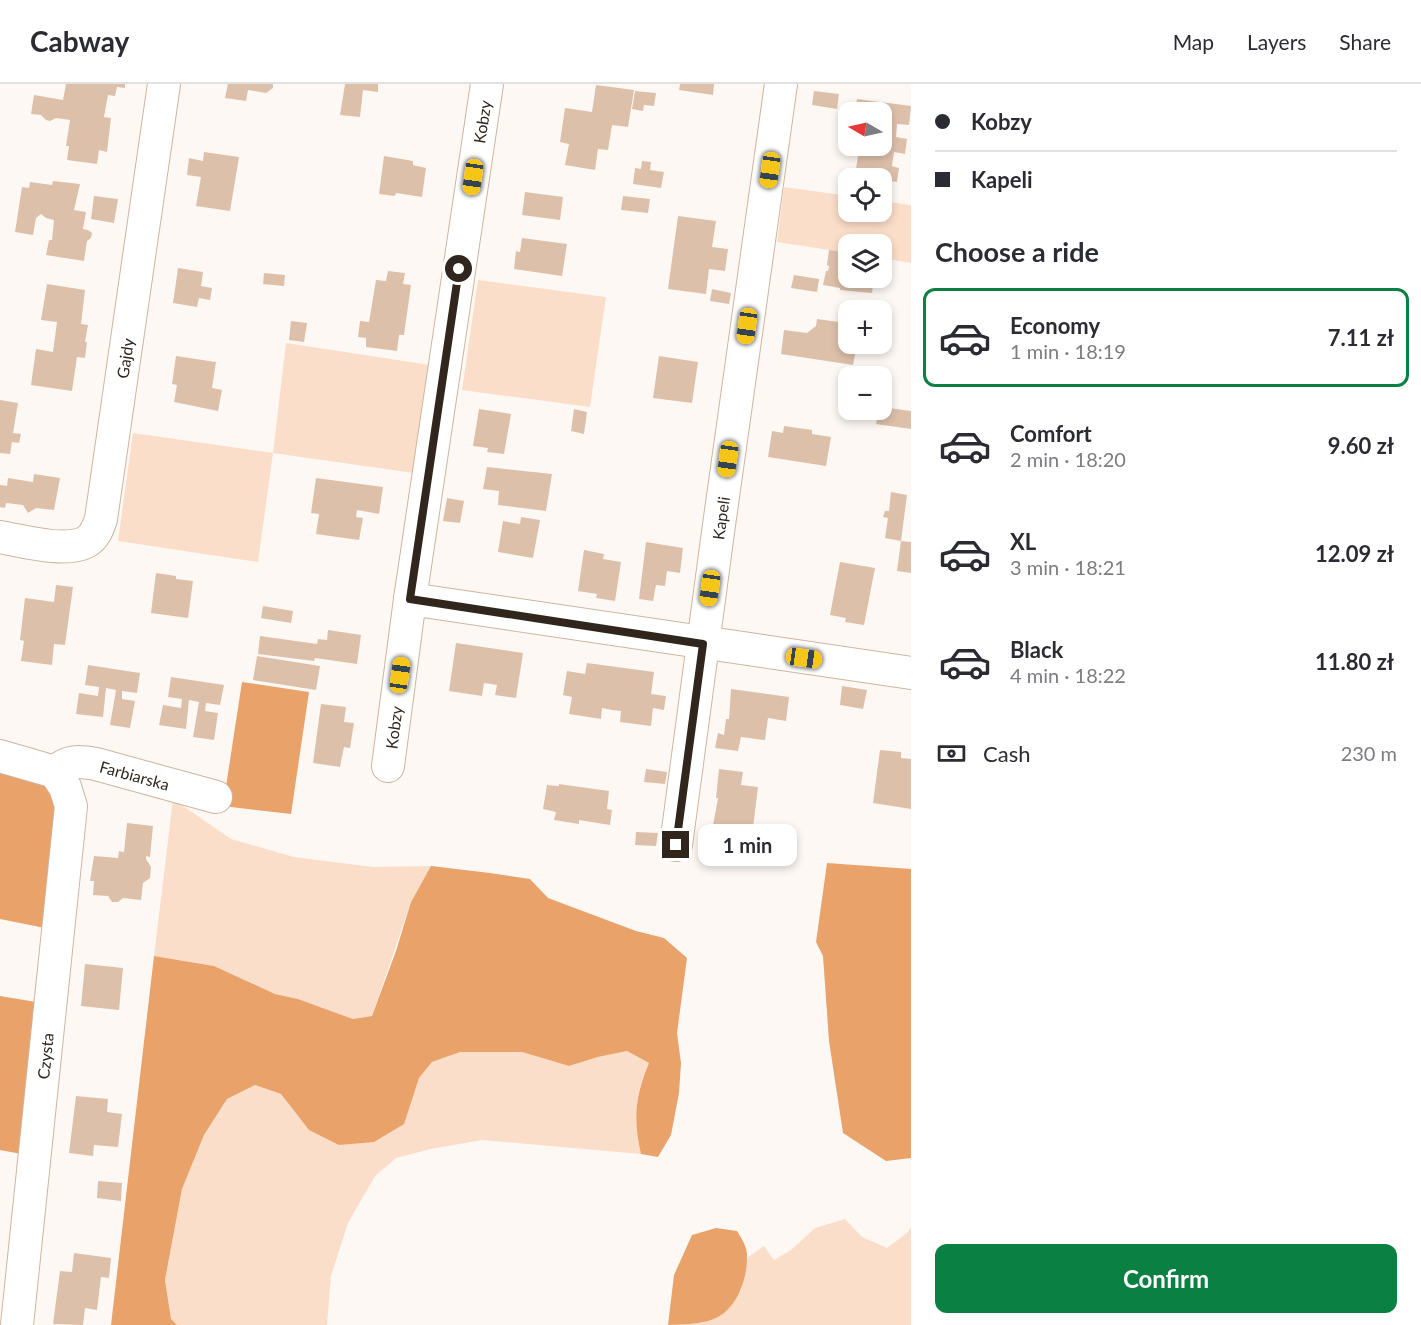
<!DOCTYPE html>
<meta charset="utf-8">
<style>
body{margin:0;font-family:Lato,sans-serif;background:#f2f2f3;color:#2b2b33;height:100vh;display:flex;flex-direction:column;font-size:22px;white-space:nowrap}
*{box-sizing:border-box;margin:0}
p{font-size:20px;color:#7c7c81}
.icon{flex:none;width:33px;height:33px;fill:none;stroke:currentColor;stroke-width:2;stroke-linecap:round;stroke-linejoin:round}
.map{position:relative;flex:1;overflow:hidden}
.panel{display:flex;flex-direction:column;background:#fff;width:510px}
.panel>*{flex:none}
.hud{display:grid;align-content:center;height:132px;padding:0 24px;background:#fff}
.needle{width:39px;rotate:279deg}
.buttons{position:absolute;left:838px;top:18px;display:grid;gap:12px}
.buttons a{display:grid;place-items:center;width:54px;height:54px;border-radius:12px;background:#fff;box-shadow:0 3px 9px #0003;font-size:30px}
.end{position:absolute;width:27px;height:27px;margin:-14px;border:8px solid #31261d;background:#fff;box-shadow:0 0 0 3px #fff}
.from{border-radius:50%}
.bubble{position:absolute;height:42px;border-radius:12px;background:#fff;box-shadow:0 3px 9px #0003;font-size:20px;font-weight:700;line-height:42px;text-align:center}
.car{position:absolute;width:18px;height:36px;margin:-18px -9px;border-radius:8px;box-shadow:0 0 4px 2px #0007;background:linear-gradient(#f5c518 24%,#345 0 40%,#f5c518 0 76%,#345 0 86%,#f5c518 0)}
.hud b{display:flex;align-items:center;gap:21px;height:57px;font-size:22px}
.hud b+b{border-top:2px solid #e1e1e2}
.hud i{width:15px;height:15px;background:#2b2b33}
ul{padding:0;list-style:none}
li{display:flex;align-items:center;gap:18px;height:99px;margin:0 12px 9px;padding:0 12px;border:3px solid transparent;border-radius:12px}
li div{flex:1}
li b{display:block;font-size:22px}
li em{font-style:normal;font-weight:700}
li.selected{border-color:#0b8043}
li>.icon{width:54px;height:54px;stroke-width:1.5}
h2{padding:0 24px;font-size:27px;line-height:72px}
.pay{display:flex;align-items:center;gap:15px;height:66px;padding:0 24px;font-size:22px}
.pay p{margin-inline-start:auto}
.cta{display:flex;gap:12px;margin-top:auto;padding:12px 24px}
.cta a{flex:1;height:69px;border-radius:12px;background:#0b8043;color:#fff;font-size:24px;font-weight:700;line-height:69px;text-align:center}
header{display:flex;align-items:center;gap:36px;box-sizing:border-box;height:84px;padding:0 30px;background:#fff;border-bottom:2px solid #e1e1e2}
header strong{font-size:28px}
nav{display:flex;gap:33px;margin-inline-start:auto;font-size:21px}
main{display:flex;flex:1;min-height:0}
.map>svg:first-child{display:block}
</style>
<header>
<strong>Cabway</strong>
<nav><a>Map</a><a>Layers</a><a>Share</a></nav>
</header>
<main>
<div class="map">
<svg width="911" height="1241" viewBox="0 0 911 1241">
<rect width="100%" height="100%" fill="#fef8f4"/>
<path fill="#fbdec9" d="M784,103L849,112V128H882V117L911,121V179L882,174V160H849V169L777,158Z
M478,196L606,213L590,323L462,306Z
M286,259L430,281L414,389L273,369L258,478L118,457L133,349L273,369Z
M173,715L231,755L294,773L373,783L431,782L411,818L372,932L353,935L298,915L275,910L214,882L154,872Z
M627,967L649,979C634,1011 634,1036 641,1070L482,1056L431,1065L396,1074L375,1092L348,1139L331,1192L327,1241H177L171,1235L165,1196L182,1105L204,1051L227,1015L255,1001L281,1010L309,1046L403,1040L419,994L432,978L460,968H522L569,982L598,973Z
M845,1135L862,1153L887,1164L908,1148L911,1143V1241H668L701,1239L741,1206L748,1173L764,1162L774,1176L791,1166L815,1144Z"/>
<path fill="#e8a26a" d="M242,598L309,608L291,730L223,722Z
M0,683L36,691L52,706L63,724L50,845L0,835Z
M827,779L911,785V1074L886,1077L843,1049L829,957L823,872L816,858Z
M431,782L490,789L530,795L548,814L636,847L664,854L687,874L677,949L681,979L679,1009L671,1051L658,1073L641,1070C633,1035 635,1012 649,979L627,967L598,973L569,982L522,968H460L432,978L419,994L404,1040L374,1058L339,1061L309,1046L281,1010L255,1001L227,1015L204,1051L182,1105L165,1196L171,1235L177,1241H111L154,872L214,882L275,910L298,915L353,935L372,932L396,867L411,818Z
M0,912L42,919L27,1071L0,1066Z
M716,1144L737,1147C742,1155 748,1164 747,1174C747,1193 739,1217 724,1229C709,1241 686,1240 668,1241L674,1191L692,1151Z"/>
<path fill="#ddc0aa" d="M66,0H125V4L117,3L115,12L108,11L104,33L111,34L107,68L99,66L97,80L67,76L69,62H66L70,36L56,34L50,37L46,36L41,31L31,30L34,11L63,16Z
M228,0H273V4L266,9L248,6L246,17L225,14Z
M345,0H378V8L363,6L360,33L340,31Z
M680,0H714L713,11L679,6Z
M596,1L634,6L628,43L612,41L608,66L598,65L595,86L565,81L569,60L560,58L565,24L592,28Z
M635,7L656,9L654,22L644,21L643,27L632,25Z
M814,7L839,10L837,25L812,21Z
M857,15L911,22L909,41L897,40L896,53L907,55L905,70L894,68L892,82L899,84L897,98L855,92L859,65H855V62H882V28H855Z
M204,68L239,73L230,127L196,122L201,93L187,91L189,74L203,77Z
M384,72L413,77V81L426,84L422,113L396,109L395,112L379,110Z
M642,77L651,78L650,86L664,88L661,104L633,100L635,84L641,85Z
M53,97L80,100L74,126L86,128L83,145L88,146L92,149L91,154L87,157L84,177L46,171L49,156H52L54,136L46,134L41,130L36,134L33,151L15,148L22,103L29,104L30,98L52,101Z
M525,108L563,113L560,136L522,131Z
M94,112L118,115L114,139L91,135Z
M623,112L650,115L648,129L621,126Z
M678,132L716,137L712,163L728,165L725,187L709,185L706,210L668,205Z
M522,154L567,160L562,192L514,185L516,167L520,168Z
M829,166L849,169V194H874L872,209L840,206V204L823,201L826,187H828L829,182L827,181Z
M178,184L203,188L201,202L212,204L210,216L199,214L197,223L173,219Z
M388,187L405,189L403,200L411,201L404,251H399L397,267L366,263V254L358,253L360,237L369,238L376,196L386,197Z
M264,189L285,191L284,202L263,200Z
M794,191L819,195L817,208L791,204Z
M47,200L85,206L81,240L88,241L85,258H87L85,274L77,273L72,307L31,301L36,265L53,268L57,238L41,236Z
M712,205L731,209L729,220L710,217Z
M817,235L839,238V241L849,242V260H857L853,281L781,270L784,246L807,249L816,242Z
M291,237L307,239L304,258L289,256Z
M176,272L216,278L212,304L222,306L218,327L174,318L177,301L172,300Z
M659,272L698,278L692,319L653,314Z
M0,316L18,319L13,349L21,350L19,359L12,358L10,370L0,369Z
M882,323L911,327V345L876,340L879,326H882Z
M479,325L511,330L504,370L487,368L488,364L473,362Z
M574,325L587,328L584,350L571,347Z
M784,342L812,346V350L831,353L826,382L768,373L772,347L783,349Z
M487,383L552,390L546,427L498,421L499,407L483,405Z
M34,390L60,394L54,426L36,424L28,429L23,421L6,419L5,424L0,423V401L7,402L8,394L33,398Z
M316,394L383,403L379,430L357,426L356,433L363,434L359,456L316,450L319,430L311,429Z
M891,408L907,411L901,457L885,454L888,434L883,433L885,427H889Z
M447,414L464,417L460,439L443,437Z
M521,433L540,436L533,474L498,468L503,437L520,440Z
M901,457L911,458V489L897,487Z
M646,458L683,464L680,489L667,487L665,502L656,501L653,517L639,515Z
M584,466L604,470L603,475L621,478L615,517L596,514L597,510L578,507Z
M840,478L875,484L864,541L845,538L846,534L830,531Z
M156,489L176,492V495L193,497L188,534L151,529Z
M56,501L73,503L65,561L54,560L52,581L21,577L24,557L20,556L25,514L54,518Z
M263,522L293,527L291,539L261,534Z
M328,546L361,551L357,580L315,574L314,577L258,570L260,552L317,560L318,555L327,556Z
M456,559L523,569L516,614L495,611L497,601L484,599L482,612L449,607Z
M257,572L320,582L316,606L253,596Z
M587,579L654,588L651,610L666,612L664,626L653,624L651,642L620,638L621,627L612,626L602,624L601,635L569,630L572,613L563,611L567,587L585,590Z
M88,581L140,589L137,609L122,607V615L135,617L130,644L110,641L116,606L106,604L103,633L76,630L79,609L98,612L99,603L85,601Z
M171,593L224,601L220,621L206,619L205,627L218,629L214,656L193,653L199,618L189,616L186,645L159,641L163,621L181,624L182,615L168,613Z
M842,602L867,606L863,625L840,621Z
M731,605L789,613L786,637L768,634L765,656L741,653L738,667L715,664L718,649L724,651L726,635H729Z
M321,620L346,623L344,638L354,639L350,664L344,663L340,683L313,679Z
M880,666L901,668V674L911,675V725L873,719Z
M646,685L667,688L665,700L644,698Z
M719,685L743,688L741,701L758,703L752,752L712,747L718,714H716Z
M559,700L609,707L607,725L612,726L610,741L579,736V740L554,736L556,728L543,725L547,701L559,702Z
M127,739L153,742L150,773L146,772V775L151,783L150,794L143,799L141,816L123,814L118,818H112L108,812L93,811L94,797H90L94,772L118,774L119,767L124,768Z
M636,748L658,749L656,762L635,761Z
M85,880L123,884L119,926L81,922Z
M76,1012L108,1015L107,1028L122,1030L118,1063L94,1061L93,1072L69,1069Z
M98,1097L122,1099L121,1117L97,1114Z
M74,1169L111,1174L109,1194L101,1193L97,1226L85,1224L83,1241L53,1240L60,1187L72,1188Z"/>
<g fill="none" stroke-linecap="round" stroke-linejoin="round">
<defs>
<g id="minor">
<path id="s1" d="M0,453C23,457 65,469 86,458C95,453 98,444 101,435L164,0"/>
<path d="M410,515L911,589"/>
<path d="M0,672L55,688L65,703L71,722L17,1241"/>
<path id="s2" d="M388,682L410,515L487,0"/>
<path id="s3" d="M55,688C68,676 79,677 96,680L216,713"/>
<path id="s4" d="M676,761L719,441L781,0"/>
</g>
</defs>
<use href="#minor" stroke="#d0b49e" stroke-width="34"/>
<use href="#minor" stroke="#fff" stroke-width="32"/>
</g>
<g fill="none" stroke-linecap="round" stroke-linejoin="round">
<path stroke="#31261d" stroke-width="8" d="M459,185L410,515L703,560L676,761"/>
</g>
<g text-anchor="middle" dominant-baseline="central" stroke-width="4.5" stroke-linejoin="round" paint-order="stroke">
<g font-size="16" fill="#31261d" stroke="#fff">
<text stroke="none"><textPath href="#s2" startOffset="651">Kobzy</textPath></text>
<text stroke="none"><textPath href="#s1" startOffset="278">Gajdy</textPath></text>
<text stroke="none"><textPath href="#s4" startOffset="330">Kapeli</textPath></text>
<text stroke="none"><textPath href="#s2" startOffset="39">Kobzy</textPath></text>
<text stroke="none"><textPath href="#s3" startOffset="84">Farbiarska</textPath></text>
<text transform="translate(45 972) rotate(-84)">Czysta</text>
</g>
</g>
</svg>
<div class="buttons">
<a><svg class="needle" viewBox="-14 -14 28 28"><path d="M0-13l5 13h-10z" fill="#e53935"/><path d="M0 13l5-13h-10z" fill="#7c7c81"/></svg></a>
<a><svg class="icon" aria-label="locate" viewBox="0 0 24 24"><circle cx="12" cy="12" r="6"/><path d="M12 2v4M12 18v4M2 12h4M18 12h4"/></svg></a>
<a><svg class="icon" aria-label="layers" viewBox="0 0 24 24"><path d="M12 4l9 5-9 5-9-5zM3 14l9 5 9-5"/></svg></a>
<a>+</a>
<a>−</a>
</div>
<i class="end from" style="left:459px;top:185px"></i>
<i class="end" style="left:676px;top:761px"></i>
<div class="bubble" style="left:698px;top:740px;width:99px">1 min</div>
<i class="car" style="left:770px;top:86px;rotate:188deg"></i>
<i class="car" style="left:473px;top:93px;rotate:188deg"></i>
<i class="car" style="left:747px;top:242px;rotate:188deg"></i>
<i class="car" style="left:728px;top:375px;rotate:188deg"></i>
<i class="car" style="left:710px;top:504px;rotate:188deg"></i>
<i class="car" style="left:804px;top:574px;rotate:98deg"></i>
<i class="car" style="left:400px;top:591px;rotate:8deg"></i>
</div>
<section class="panel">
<div class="hud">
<b><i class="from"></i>Kobzy</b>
<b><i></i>Kapeli</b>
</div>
<h2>Choose a ride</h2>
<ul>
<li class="selected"><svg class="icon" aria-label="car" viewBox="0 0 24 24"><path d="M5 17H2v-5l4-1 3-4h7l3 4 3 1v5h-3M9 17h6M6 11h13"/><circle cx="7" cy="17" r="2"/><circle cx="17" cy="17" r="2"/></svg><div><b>Economy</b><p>1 min · 18:19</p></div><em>7.11 zł</em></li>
<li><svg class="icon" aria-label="car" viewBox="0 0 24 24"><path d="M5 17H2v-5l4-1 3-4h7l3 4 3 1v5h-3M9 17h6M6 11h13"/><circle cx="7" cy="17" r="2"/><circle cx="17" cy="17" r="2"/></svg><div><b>Comfort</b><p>2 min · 18:20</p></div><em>9.60 zł</em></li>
<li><svg class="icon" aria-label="car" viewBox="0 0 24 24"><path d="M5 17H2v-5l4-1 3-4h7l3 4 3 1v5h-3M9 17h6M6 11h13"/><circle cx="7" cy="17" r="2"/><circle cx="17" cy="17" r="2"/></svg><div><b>XL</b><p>3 min · 18:21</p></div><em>12.09 zł</em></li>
<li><svg class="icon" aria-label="car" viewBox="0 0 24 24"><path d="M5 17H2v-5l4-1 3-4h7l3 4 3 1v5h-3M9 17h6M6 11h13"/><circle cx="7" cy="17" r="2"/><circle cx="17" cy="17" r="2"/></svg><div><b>Black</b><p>4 min · 18:22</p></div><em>11.80 zł</em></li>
</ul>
<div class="pay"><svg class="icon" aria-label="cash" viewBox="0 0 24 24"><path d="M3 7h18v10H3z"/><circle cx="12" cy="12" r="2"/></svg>Cash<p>230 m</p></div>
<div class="cta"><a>Confirm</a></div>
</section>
</main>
